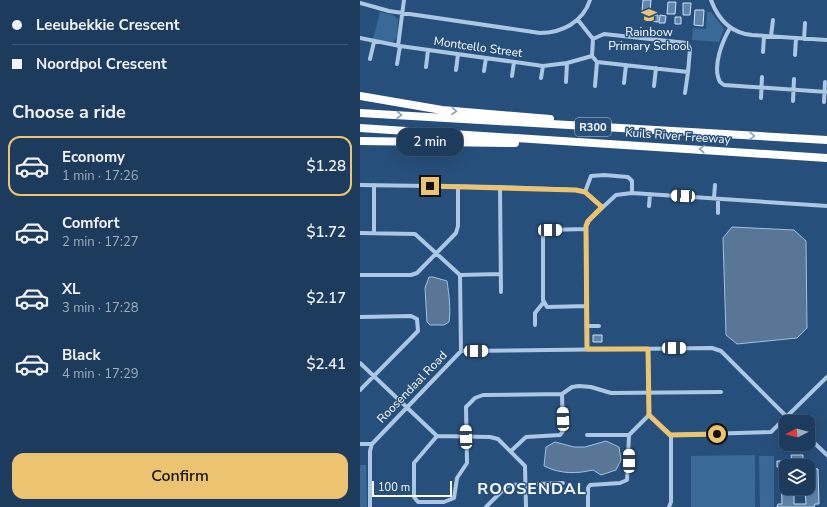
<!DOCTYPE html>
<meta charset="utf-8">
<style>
body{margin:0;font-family:"Nunito Sans",sans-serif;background:#2a4665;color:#f1f3f6;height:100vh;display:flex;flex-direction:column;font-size:15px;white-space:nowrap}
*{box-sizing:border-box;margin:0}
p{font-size:13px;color:#a0adbb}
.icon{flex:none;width:22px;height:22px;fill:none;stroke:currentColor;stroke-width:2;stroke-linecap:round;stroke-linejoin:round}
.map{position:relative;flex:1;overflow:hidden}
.panel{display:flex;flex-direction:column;background:#1d3b5c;width:360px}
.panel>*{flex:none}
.hud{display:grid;align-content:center;height:88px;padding:0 12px;background:#1d3b5c}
.needle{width:26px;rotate:264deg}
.buttons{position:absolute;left:419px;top:415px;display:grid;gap:8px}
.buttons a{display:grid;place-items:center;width:36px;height:36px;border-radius:8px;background:#1d3b5c;box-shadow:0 4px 16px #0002,0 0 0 1px #3b5572;font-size:20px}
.scale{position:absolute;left:12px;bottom:10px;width:80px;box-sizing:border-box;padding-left:4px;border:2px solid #fff;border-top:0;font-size:11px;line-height:14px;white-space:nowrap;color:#fff;-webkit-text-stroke:3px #274f7b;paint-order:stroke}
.end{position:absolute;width:18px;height:18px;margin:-9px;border:5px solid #ecc371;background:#111;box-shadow:0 0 0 2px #111}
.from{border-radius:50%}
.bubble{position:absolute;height:28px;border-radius:12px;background:#1d3b5c;box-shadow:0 4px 16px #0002,0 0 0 1px #3b5572;font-size:13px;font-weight:600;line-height:28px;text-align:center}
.car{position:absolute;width:12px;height:24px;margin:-12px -6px;border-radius:5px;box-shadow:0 0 3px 1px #0007;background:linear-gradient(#fff 24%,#345 0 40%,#fff 0 76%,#345 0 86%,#fff 0)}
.hud b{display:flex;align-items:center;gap:14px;height:38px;font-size:15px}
.hud b+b{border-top:1px solid #3b5572}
.hud i{width:10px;height:10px;background:#f1f3f6}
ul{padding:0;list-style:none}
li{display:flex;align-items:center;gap:12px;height:60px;margin:0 8px 6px;padding:0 4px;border:2px solid transparent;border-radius:12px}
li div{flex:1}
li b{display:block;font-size:15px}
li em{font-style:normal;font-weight:600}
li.current{border-color:#ecc371}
li>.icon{width:36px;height:36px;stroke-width:1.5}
h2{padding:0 12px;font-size:18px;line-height:48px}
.primary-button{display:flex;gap:8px;margin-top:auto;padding:8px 12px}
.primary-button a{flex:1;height:46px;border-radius:12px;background:#ecc371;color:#111;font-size:16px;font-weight:600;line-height:46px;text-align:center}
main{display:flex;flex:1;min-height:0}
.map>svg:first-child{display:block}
</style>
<main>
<section class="panel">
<div class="hud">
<b><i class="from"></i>Leeubekkie Crescent</b>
<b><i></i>Noordpol Crescent</b>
</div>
<h2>Choose a ride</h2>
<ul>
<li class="current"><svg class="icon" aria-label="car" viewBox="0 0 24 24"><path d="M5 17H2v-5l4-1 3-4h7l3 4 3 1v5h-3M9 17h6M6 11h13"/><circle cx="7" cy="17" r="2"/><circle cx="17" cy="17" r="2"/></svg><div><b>Economy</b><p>1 min · 17:26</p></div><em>$1.28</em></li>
<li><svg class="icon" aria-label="car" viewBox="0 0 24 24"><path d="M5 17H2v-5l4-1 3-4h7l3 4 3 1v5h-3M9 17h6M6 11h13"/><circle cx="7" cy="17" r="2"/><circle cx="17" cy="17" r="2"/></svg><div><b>Comfort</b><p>2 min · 17:27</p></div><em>$1.72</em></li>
<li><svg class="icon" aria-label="car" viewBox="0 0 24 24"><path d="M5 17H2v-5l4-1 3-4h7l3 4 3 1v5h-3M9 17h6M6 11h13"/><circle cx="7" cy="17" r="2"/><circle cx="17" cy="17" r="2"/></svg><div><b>XL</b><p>3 min · 17:28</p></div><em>$2.17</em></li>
<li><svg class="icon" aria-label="car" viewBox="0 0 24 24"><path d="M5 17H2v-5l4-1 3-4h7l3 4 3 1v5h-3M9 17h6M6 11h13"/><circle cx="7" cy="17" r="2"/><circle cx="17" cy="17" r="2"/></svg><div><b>Black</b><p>4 min · 17:29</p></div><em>$2.41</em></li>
</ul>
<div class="primary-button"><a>Confirm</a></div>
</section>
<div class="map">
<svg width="467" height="507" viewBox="0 0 467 507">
<rect width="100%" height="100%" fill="#274f7b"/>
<path fill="#3a6998" d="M20,12L33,15L38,19L37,37L33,42L13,39Z
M347,12H351L364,29L359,42L332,40L333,28L346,29Z
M395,455V507H331V456Z
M399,456H414V507H400Z
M0,465H6L7,507H0Z"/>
<path fill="#5a7696" stroke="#9fc2e4" d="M372,227L434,230L446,241L447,328L437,338L377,344L366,335L363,238Z
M69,277H73L87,281C89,295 91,308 89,322L84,325H70L67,322L65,288Z
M246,441L259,447L261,460L256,470L241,475L233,470C216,474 200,474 184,466L186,447L195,442L214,447H225Z"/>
<path fill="#5f85ac" stroke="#cde0f3" d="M283,0H291L290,12L282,11Z
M308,2H316L315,14H307Z
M323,3H331L330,15H323Z
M335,10H344L343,26L334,25Z
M290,15H298V22L290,21Z
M300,15L306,16L305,23H299Z
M315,17H321V24H315Z
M233,335H242V342H233Z
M431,455H443V462L432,461Z
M417,461H425V467H417Z
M429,464H451V468L458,469L459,504H455L454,507H417L418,504H422L421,469H426V488H434V504H446L445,488H448V466H429Z"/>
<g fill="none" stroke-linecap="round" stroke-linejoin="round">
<path stroke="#abc7e4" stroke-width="4" d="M351,0C358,19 371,33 392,35L467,40
M0,3L29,11L180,33C202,33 223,22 230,0
M218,20L233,39L244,34L327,43L330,49L328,72L237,62L232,56L233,39
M370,28C362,42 352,67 360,82L364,85L467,92
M411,36L413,20
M0,38L40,46L183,66L207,63L232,56
M444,39L445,23
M38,46L44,0
M403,52L404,36
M435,55L436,38
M10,59L14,42
M37,64L40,46
M66,67L68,50
M96,70L98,54
M124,71L126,58
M152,76L154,62
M181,78L183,66
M206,82L207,63
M264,83L266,65
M235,86L237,62
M294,86L296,68
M325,93L328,72
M401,98L402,77
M433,101L434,79
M464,102L465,82
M0,185L140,187L216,190L225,192L242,207
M14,185V233
M140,187L141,292
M225,192L231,176L244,175L268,177L272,181V193
M354,198L355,185
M289,206L290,194
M358,213V199
M226,229L187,230L183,234V300L187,307L227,306
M0,233L55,234L100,275L101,351
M0,275H51L57,273L96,233L98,226V186
M100,275L140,274
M0,317L51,316L57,319L58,331L0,390
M175,325V313L183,303
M227,326H239
M227,349L226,226L230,219L256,195L272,193L467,206
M288,349L289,415L311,435L411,432L467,377
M0,363L77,436L130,437L138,439L165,466L166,507
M202,394L212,387L219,386L231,387L251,393L361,392
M227,435H269
M77,436L54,463V497L58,502H84L94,498L97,478L107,463L106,407L115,398L123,395L202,394
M448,437L467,455
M0,444H12
M151,451L166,437L200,435L203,431L202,394
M10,507V451L12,444L101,351L352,348L361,351L432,422
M126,507L147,486L150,485L203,483
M228,507V488L230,485L260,483L267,480L269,435L289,415
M309,507L311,502V435"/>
<path stroke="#fff" stroke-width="8" d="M0,96L82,110L190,119
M0,113L467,140
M0,128L467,158
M0,141L155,143"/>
</g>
<defs><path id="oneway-chevron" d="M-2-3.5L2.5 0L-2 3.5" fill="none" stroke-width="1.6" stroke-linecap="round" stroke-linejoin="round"/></defs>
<g stroke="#889eb6">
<use href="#oneway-chevron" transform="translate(94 111) rotate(5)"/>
<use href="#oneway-chevron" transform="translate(39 115) rotate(3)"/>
<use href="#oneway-chevron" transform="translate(392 136) rotate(3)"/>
<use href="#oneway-chevron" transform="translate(342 149) rotate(-176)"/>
</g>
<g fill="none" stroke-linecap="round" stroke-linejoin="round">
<path stroke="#ecc371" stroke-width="5" d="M70,186L216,190L225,192L242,207L228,221L226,226L227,349H288L289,415L310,435L357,434"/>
</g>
<defs>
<symbol id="school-bare" viewBox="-9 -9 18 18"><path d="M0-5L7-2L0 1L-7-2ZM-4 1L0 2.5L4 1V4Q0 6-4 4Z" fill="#ecc371" stroke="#274f7b" stroke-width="2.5" paint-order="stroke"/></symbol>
</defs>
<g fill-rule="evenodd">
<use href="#school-bare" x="278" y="4" width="22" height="22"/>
</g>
<g text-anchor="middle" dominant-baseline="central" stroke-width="3" stroke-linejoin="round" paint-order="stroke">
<rect fill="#274f7b" stroke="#becad7" stroke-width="1" x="215" y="118" width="36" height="18" rx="3"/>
<g font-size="11" font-weight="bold" fill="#fff">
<text x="233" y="127">R300</text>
</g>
<g font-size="12" fill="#fff" stroke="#274f7b">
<text x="289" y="32">Rainbow<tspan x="289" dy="14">Primary School</tspan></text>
</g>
<g font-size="12" fill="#fff" stroke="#274f7b">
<text transform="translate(118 47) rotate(8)">Montcello Street</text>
<text transform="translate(318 136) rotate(4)">Kuils River Freeway</text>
<text transform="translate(52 387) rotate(-46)">Roosendaal Road</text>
</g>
<g font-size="16" font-weight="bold" letter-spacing="1" fill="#fff" stroke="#274f7b">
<text x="172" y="489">ROOSENDAL</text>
</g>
</g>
</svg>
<div class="buttons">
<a><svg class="needle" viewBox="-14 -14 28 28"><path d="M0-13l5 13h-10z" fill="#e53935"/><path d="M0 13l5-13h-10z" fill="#a0adbb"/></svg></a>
<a><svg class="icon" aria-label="layers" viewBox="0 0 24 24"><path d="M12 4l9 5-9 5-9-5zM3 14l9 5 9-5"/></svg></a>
</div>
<div class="scale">100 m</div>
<i class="end from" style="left:357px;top:434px"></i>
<i class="end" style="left:70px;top:186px"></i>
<div class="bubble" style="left:37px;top:128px;width:66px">2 min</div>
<i class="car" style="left:323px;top:196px;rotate:273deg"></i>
<i class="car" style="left:190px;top:230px;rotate:89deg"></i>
<i class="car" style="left:314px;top:348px;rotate:90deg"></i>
<i class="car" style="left:116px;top:351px;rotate:89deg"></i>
<i class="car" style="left:203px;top:419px;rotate:358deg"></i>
<i class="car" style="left:106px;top:437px;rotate:358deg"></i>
<i class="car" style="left:269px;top:461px;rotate:0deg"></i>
</div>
</main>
